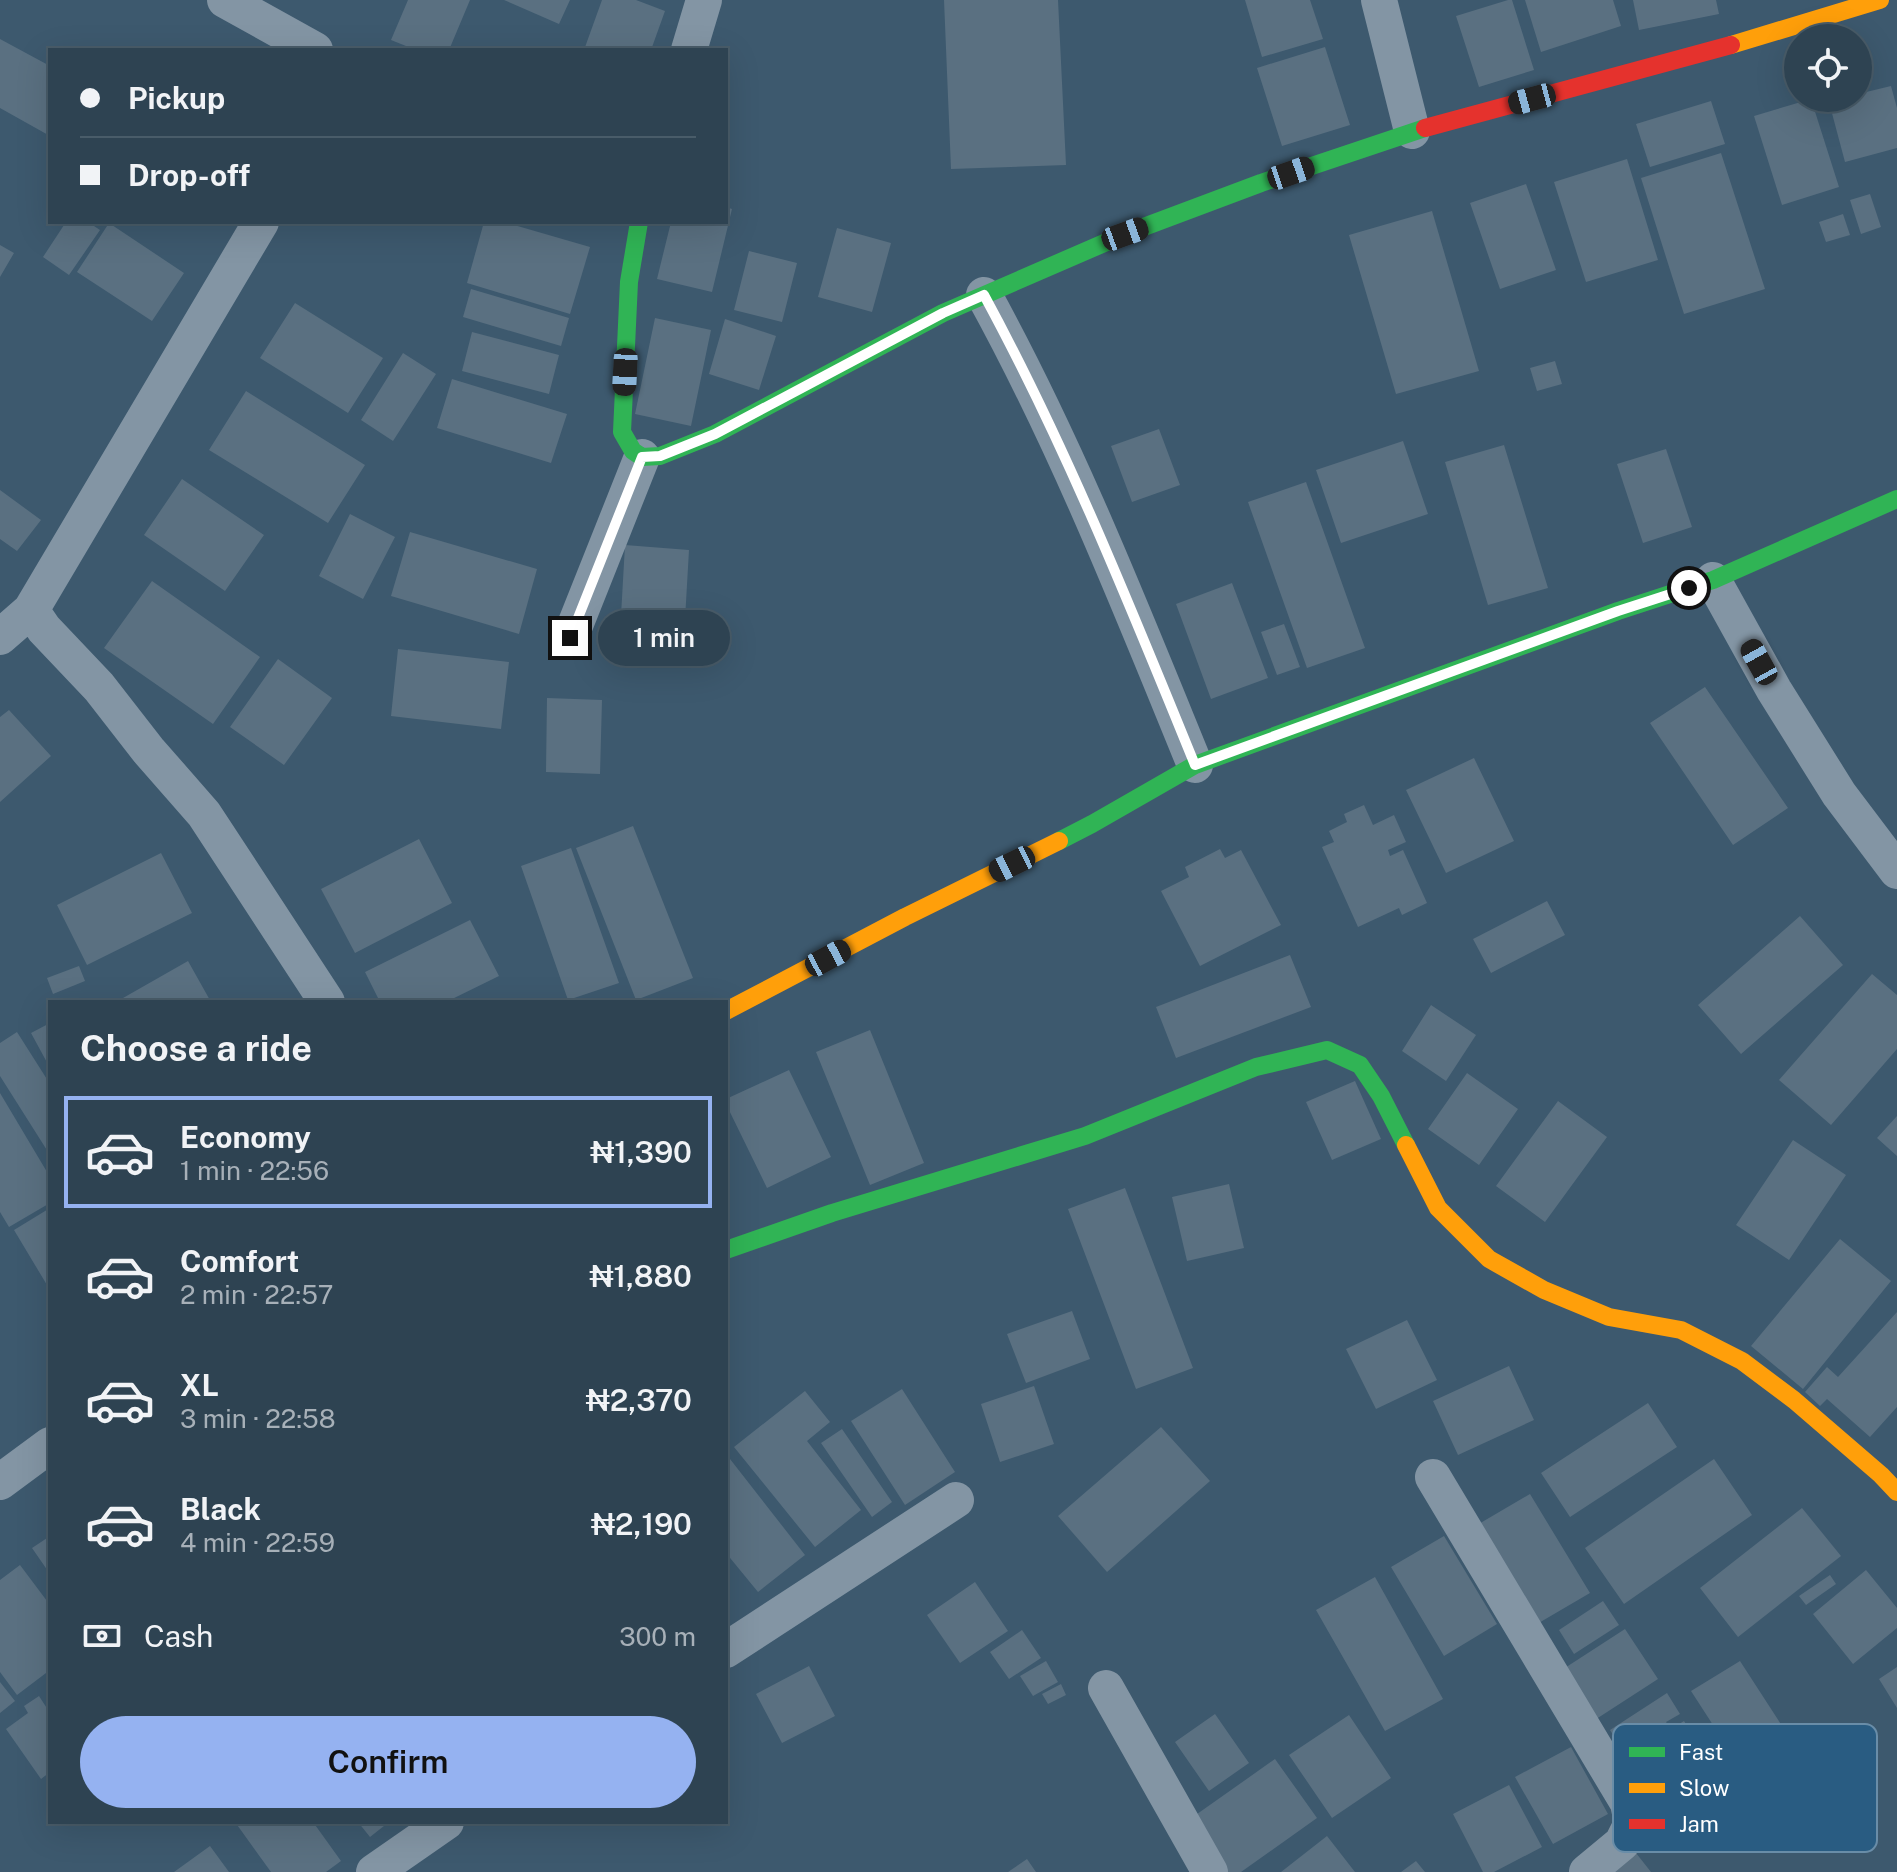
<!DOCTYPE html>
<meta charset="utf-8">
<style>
body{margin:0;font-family:"Public Sans",sans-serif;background:#3a4e5c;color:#f1f3f6;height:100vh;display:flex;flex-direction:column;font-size:30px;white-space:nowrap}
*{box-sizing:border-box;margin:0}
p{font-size:26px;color:#a7b0b8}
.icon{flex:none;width:44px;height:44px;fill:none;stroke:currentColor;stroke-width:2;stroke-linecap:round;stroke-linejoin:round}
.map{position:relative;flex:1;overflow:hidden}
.details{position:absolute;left:48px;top:1000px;width:680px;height:824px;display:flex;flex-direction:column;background:#2e4352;border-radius:0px;box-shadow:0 8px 32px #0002,0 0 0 2px #495c69}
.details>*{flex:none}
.banner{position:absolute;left:48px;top:48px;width:680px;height:176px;border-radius:0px;box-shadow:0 8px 32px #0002,0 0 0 2px #495c69;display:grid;align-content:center;height:176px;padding:0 32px;background:#2e4352}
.buttons{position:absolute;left:1784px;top:24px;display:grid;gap:16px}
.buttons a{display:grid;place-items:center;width:88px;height:88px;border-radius:50%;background:#2e4352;box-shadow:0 8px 32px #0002,0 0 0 2px #495c69;font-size:40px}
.end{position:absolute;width:36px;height:36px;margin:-18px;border:10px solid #fff;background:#111;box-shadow:0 0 0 4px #111}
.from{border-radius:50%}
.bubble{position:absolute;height:56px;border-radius:28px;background:#2e4352;box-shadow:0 8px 32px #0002,0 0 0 2px #495c69;font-size:26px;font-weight:600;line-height:56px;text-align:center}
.car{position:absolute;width:24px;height:48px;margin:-24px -12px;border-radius:10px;box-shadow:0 0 6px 2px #0007;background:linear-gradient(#222 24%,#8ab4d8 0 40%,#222 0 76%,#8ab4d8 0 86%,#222 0)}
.banner b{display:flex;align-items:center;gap:28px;height:76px;font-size:30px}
.banner b+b{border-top:2px solid #495c69}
.banner i{width:20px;height:20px;background:#f1f3f6}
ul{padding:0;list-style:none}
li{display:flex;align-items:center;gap:24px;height:112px;margin:0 16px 12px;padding:0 16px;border:4px solid transparent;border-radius:0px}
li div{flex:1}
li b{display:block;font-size:30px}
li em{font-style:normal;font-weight:600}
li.current{border-color:#95b2f1}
li>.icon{width:72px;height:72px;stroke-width:1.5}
h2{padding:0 32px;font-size:36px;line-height:96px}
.pay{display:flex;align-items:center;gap:20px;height:88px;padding:0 32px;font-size:30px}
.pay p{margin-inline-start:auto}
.action{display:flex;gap:16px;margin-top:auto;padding:16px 32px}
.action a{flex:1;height:92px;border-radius:48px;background:#95b2f1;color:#111;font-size:32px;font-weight:600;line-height:92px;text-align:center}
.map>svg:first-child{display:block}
</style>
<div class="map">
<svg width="1897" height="1872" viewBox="0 0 1897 1872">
<rect width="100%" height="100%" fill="#3d596e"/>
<path fill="#5a7081" d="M408,0H470L449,50H416L391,40Z
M504,0H570L559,24Z
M602,0H636L665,11L651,50H584Z
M944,0H1058L1066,165L951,169Z
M1245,0H1310L1323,39L1262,57Z
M1508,0H1512L1534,70L1479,87L1456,16Z
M1525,0H1613L1621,26L1541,52Z
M1633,0H1716L1719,14L1639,30Z
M0,39L50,66V136L0,108Z
M1325,47L1350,125L1282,146L1257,68Z
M1891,86L1897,108V148L1845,162L1829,102L1844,98H1858V94Z
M1811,99L1839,187L1782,205L1754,116Z
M1711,101L1725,144L1650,167L1636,124Z
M1721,153L1765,289L1684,314L1641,178Z
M1627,159L1658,260L1586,282L1554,182Z
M1526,184L1556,270L1500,289L1470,203Z
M1870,194L1881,227L1861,234L1850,200Z
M726,207L732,209L712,292L657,279L671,222H726Z
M1432,211L1479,371L1396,394L1349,235Z
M1843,214L1850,235L1826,242L1819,222Z
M66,222H88L100,230L69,275L43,257Z
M484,222H504L590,247L570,314L467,283Z
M109,223L184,273L152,321L77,272Z
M837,228L891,243L872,312L818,297Z
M0,245L14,253L0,277Z
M749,251L797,263L782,322L734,310Z
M471,289L569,318L561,346L463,317Z
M295,303L383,358L348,413L260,358Z
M655,318L711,330L691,426L635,414Z
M725,319L776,336L759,390L709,374Z
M472,332L559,355L549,394L462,371Z
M403,353L436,374L393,441L361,420Z
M1555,361L1562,384L1537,391L1530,368Z
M452,379L567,414L551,463L437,428Z
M246,391L365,465L328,523L209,450Z
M1159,429L1180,485L1132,502L1111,446Z
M1403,441L1428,514L1341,543L1316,470Z
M1504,445L1548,588L1488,605L1445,462Z
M1666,449L1692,527L1643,543L1617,464Z
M182,479L264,535L225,591L144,535Z
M1306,482L1365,648L1307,668L1248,502Z
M0,490L41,520L17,551L0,539Z
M350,514L395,537L363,599L319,576Z
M410,532L537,569L519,634L391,596Z
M625,545L689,550L683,654L619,651Z
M152,581L260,657L213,724L104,648Z
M1232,583L1268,678L1211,699L1176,604Z
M1284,624L1300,667L1277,675L1261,632Z
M398,649L509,662L501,729L391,716Z
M278,659L332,698L284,765L230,727Z
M1705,687L1788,808L1733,845L1650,723Z
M547,698L602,700L600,774L546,772Z
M9,710L51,756L0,802V717Z
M1474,758L1514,841L1446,873L1406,790Z
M1364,805L1373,825L1394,815L1406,842L1388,850L1390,856L1403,850L1427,903L1402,915L1399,908L1358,927L1322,847L1334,842L1329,831L1347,822L1344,814Z
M633,826L693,978L636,1000L576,848Z
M419,839L452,903L355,953L321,889Z
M571,848L619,983L568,1000L521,866Z
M1220,849L1225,858L1241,850L1281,925L1200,966L1161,891L1189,877L1185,867Z
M161,853L192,913L87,965L57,905Z
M1547,901L1565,935L1491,973L1473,939Z
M1800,916L1843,965L1741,1054L1698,1005Z
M470,920L499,976L446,1002H380L365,972Z
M1290,955L1311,1007L1176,1058L1156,1007Z
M188,961L211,1002H116Z
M79,966L85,981L53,994L47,978Z
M1872,974L1897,995V1049L1831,1125L1779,1080Z
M1431,1005L1476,1035L1446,1081L1402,1051Z
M50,1023V1068L31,1033Z
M870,1030L924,1163L870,1185L816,1052Z
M17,1032L50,1084V1155L0,1076V1043Z
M789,1070L831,1157L767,1188L726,1104V1099Z
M1467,1073L1518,1109L1479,1165L1428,1129Z
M1355,1081L1381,1139L1332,1160L1306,1102Z
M0,1093L50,1177V1203L9,1227L0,1212Z
M1558,1101L1607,1137L1545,1222L1496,1186Z
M1897,1116V1156L1877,1138Z
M1793,1140L1846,1175L1789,1260L1736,1225Z
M1229,1184L1244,1248L1187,1261L1172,1197Z
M1125,1188L1193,1368L1136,1389L1068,1209Z
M50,1208V1290L14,1230Z
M1840,1239L1891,1281L1803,1389L1751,1346Z
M1072,1311L1090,1359L1026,1383L1007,1334Z
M1897,1312V1407L1870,1437L1827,1399L1820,1406L1805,1392L1827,1367L1838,1377Z
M1407,1320L1437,1380L1376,1409L1346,1349Z
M1509,1366L1534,1420L1458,1455L1433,1401Z
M1034,1386L1054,1444L1000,1462L981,1404Z
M902,1389L955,1472L905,1505L851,1421Z
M805,1391L830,1422L807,1441L861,1510L815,1547L734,1447Z
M1648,1403L1677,1447L1570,1517L1541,1473Z
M1161,1427L1210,1481L1107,1572L1058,1516Z
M842,1429L892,1502L872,1517L821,1443Z
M730,1459L805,1555L758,1592L726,1553V1462Z
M1714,1459L1752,1515L1624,1604L1585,1548Z
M1530,1494L1590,1593L1537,1624L1477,1525Z
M1802,1508L1841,1556L1738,1637L1700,1588Z
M50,1536V1574L32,1548Z
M1444,1536L1497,1624L1444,1656L1391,1567Z
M20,1565L50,1605V1670L17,1695L0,1672V1580Z
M1866,1570L1897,1608V1628L1853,1664L1813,1614Z
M1830,1575L1836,1584L1806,1605L1799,1596Z
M1375,1577L1443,1699L1385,1731L1316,1610Z
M975,1582L1008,1631L960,1663L927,1615Z
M1603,1601L1619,1625L1574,1654L1559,1630Z
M1625,1629L1658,1679L1587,1725L1554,1675Z
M1022,1630L1041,1658L1009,1679L990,1652Z
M1046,1661L1058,1682L1033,1696L1020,1676Z
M1740,1661L1784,1729L1735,1759L1691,1691Z
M809,1666L835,1716L782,1743L756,1694Z
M1897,1667V1708L1879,1679Z
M0,1682L15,1701L0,1713Z
M1061,1684L1066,1695L1048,1704L1042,1694Z
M1667,1693L1680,1714L1666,1722L1671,1729L1684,1721L1713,1767L1656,1802L1610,1730Z
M39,1696L50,1713V1772L41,1779L6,1729L28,1713L24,1706Z
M1215,1714L1249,1763L1209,1791L1175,1742Z
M1349,1715L1391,1778L1332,1818L1289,1755Z
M1571,1747L1608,1814L1553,1844L1515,1777Z
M1275,1759L1317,1818L1241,1872H1228L1190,1819Z
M1509,1785L1542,1847L1494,1872H1483L1453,1814Z
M235,1822H313L341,1861L326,1872H271Z
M358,1822H389L370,1837Z
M1327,1836L1355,1872H1281Z
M210,1846L229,1872H174Z
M1636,1853L1651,1872H1612Z
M1027,1859L1036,1872H1008Z
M1416,1861L1425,1872H1401Z"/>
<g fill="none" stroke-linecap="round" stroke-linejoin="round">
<path stroke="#8395a4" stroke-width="36" d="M225,0L315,50
M1379,0L1412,131
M689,50L704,0
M984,295C1067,446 1130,606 1195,765
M1713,580L1774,690L1839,794L1897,871
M31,610L44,629L99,687L148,750L204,814L327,1002
M0,637L31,610L261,222
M570,638L642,457
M1433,1477L1628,1803L1632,1823L1622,1843L1587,1872
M0,1482L50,1445
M726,1650L956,1500
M1106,1688L1210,1872
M374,1872L446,1822"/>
<path stroke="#30b455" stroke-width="18" d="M639,222L629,282L622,432L633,451L642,457L660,456L715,434L943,313L1125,234L1261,183L1425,128
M1059,841L1092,824L1195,765L1618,611L1713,580L1897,499
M726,1250L832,1213L1085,1136L1256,1067L1327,1050L1360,1065L1381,1096L1406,1145"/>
<path stroke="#ff9f0a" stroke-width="18" d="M1731,45L1880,0
M726,1011L905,917L1059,841
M1406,1145L1438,1208L1489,1259L1544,1290L1609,1317L1681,1330L1742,1361L1794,1400L1881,1475L1897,1492"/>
<path stroke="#e5322d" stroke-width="18" d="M1425,128L1731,45"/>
</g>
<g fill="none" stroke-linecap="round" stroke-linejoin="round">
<path stroke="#fff" stroke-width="10" d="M570,638L642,457L660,456L715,434L943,313L984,295C1066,446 1130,606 1195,765L1618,611L1689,588"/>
</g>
<rect x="1613" y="1724" width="264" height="128" rx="12" fill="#295c82" stroke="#698da8" stroke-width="2"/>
<rect x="1629" y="1747" width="36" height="10" fill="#30b455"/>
<rect x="1629" y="1783" width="36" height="10" fill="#ff9f0a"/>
<rect x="1629" y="1819" width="36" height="10" fill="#e5322d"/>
<g font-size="22" fill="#fff">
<text x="1679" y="1760">Fast</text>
<text x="1679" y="1796">Slow</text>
<text x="1679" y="1832">Jam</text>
</g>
</svg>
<div class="buttons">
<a><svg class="icon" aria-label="locate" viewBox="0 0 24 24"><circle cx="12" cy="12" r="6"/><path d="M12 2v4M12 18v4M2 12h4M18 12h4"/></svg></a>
</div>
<i class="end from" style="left:1689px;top:588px"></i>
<i class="end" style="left:570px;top:638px"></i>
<div class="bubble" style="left:598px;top:610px;width:132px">1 min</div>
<i class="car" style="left:1532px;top:99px;rotate:255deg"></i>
<i class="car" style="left:1291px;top:173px;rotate:71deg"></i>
<i class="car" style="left:1125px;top:234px;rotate:70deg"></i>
<i class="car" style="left:625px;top:372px;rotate:183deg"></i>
<i class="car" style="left:1759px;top:662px;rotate:331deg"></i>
<i class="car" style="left:1012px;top:864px;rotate:244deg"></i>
<i class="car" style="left:828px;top:958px;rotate:62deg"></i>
<div class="banner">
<b><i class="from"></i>Pickup</b>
<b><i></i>Drop-off</b>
</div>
<section class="details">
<h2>Choose a ride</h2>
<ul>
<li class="current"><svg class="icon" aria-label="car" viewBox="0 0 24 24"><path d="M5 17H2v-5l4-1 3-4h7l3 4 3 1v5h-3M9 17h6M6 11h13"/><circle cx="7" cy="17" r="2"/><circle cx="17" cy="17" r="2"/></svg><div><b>Economy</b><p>1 min · 22:56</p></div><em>₦1,390</em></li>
<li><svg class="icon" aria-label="car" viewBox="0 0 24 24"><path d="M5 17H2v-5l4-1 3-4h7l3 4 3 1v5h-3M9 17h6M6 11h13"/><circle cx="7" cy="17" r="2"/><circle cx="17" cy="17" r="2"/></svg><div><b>Comfort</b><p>2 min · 22:57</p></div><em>₦1,880</em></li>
<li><svg class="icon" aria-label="car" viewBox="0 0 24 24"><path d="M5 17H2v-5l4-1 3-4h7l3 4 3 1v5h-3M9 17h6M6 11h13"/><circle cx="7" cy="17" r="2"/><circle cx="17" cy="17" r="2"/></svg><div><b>XL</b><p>3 min · 22:58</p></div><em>₦2,370</em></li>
<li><svg class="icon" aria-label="car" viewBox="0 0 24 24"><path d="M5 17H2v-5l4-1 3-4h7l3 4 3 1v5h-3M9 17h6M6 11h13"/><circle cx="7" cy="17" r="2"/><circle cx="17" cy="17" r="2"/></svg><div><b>Black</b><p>4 min · 22:59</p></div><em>₦2,190</em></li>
</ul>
<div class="pay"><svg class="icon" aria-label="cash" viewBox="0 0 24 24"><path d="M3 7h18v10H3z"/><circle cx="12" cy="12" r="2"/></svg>Cash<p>300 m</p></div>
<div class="action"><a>Confirm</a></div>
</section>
</div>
